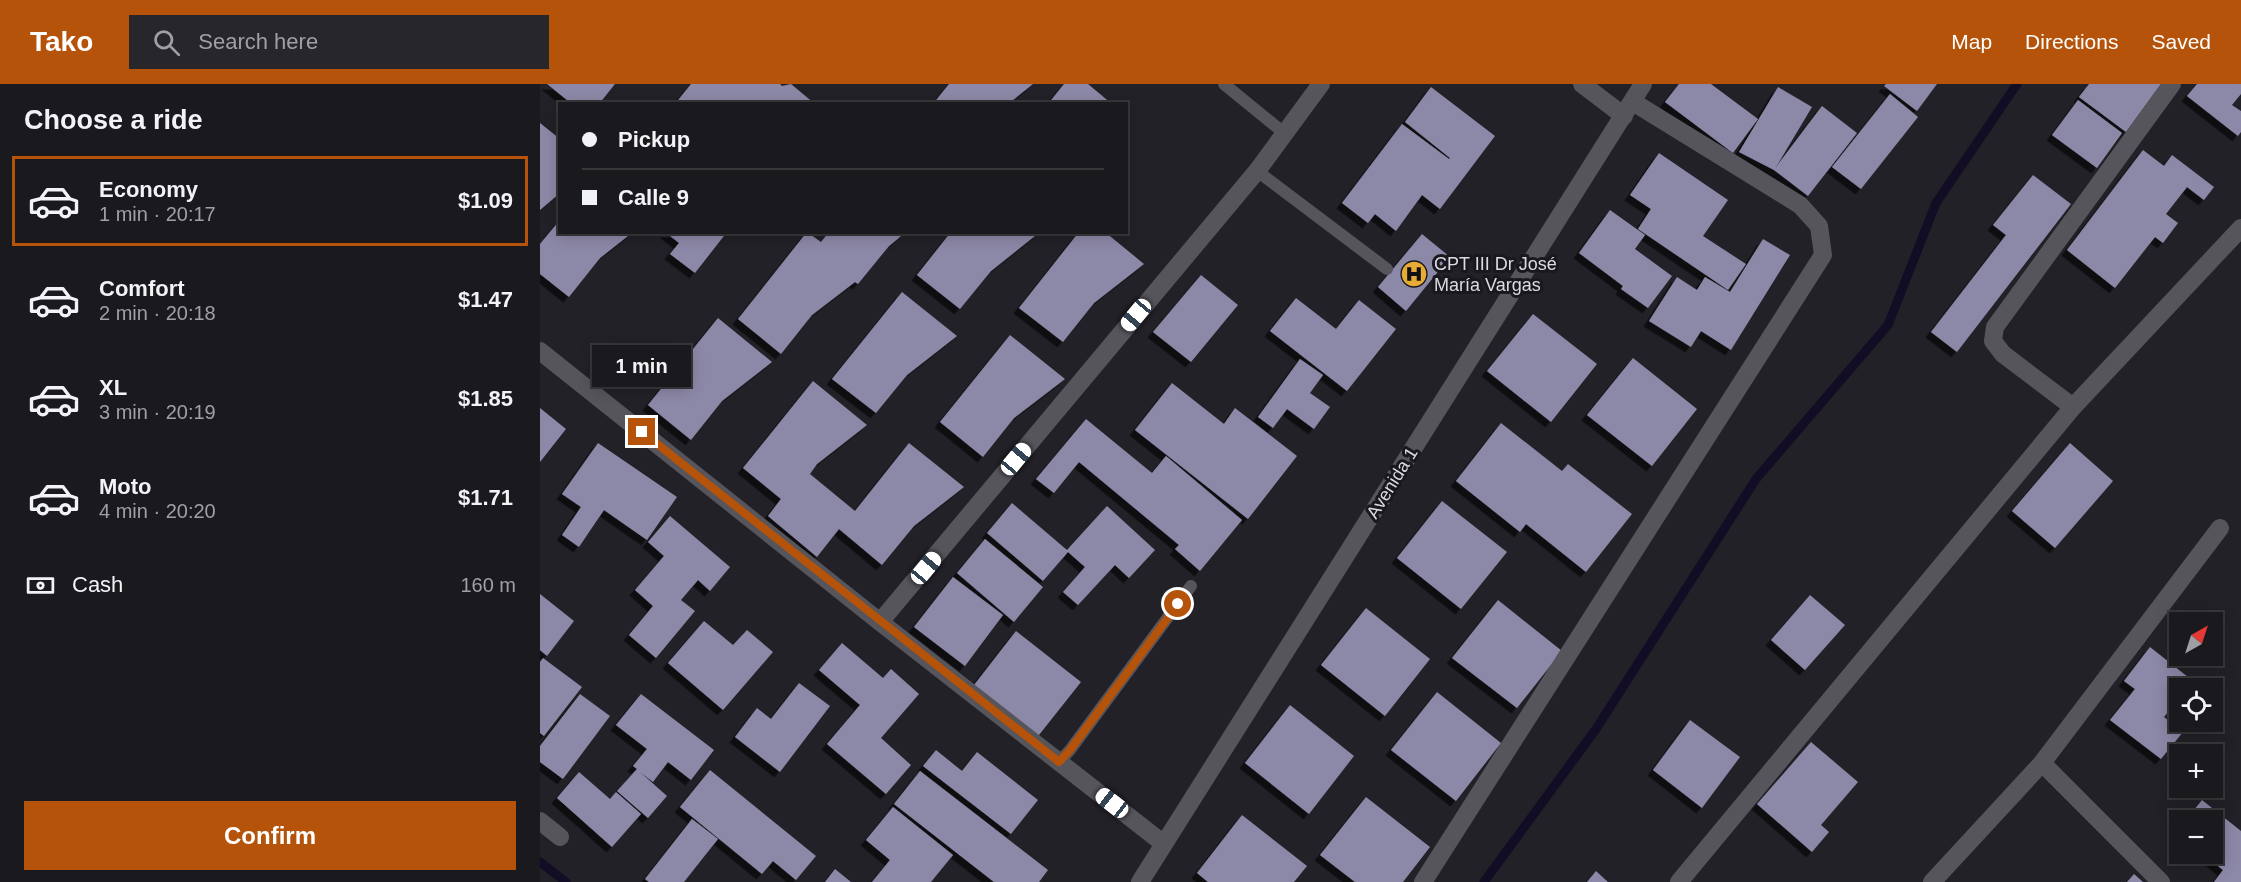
<!DOCTYPE html>
<meta charset="utf-8">
<style>
body{margin:0;font-family:Helvetica,sans-serif;background:#27262a;color:#f1f3f6;height:100vh;display:flex;flex-direction:column;font-size:22px;white-space:nowrap}
*{box-sizing:border-box;margin:0}
p{font-size:20px;color:#9fa0a4}
.icon{flex:none;width:33px;height:33px;fill:none;stroke:currentColor;stroke-width:2;stroke-linecap:round;stroke-linejoin:round}
.map{position:relative;flex:1;overflow:hidden}
.panel{display:flex;flex-direction:column;background:#1a191d;width:540px}
.panel>*{flex:none}
.top-card{position:absolute;left:18px;top:18px;width:570px;height:132px;border-radius:0px;box-shadow:0 3px 15px #0003,0 0 0 2px #38383b;display:grid;align-content:center;height:132px;padding:0 24px;background:#1a191d}
.needle{width:39px;rotate:39deg}
.buttons{position:absolute;left:1629px;top:528px;display:grid;gap:12px}
.buttons a{display:grid;place-items:center;width:54px;height:54px;border-radius:0px;background:#1a191d;box-shadow:0 3px 15px #0003,0 0 0 2px #38383b;font-size:30px}
.end{position:absolute;width:27px;height:27px;margin:-14px;border:8px solid #b45309;background:#fff;box-shadow:0 0 0 3px #fff}
.from{border-radius:50%}
.bubble{position:absolute;height:42px;border-radius:0px;background:#1a191d;box-shadow:0 3px 15px #0003,0 0 0 2px #38383b;font-size:20px;font-weight:700;line-height:42px;text-align:center}
.car{position:absolute;width:18px;height:36px;margin:-18px -9px;border-radius:8px;box-shadow:0 0 4px 2px #0007;background:linear-gradient(#fff 24%,#345 0 40%,#fff 0 76%,#345 0 86%,#fff 0)}
.top-card b{display:flex;align-items:center;gap:21px;height:57px;font-size:22px}
.top-card b+b{border-top:2px solid #38383b}
.top-card i{width:15px;height:15px;background:#f1f3f6}
ul{padding:0;list-style:none}
li{display:flex;align-items:center;gap:18px;height:90px;margin:0 12px 9px;padding:0 12px;border:3px solid transparent;border-radius:0px}
li div{flex:1}
li b{display:block;font-size:22px}
li em{font-style:normal;font-weight:700}
li.current{border-color:#b45309}
li>.icon{width:54px;height:54px;stroke-width:1.5}
h2{padding:0 24px;font-size:27px;line-height:72px}
.pay{display:flex;align-items:center;gap:15px;height:66px;padding:0 24px;font-size:22px}
.pay p{margin-inline-start:auto}
.cta{display:flex;gap:12px;margin-top:auto;padding:12px 24px}
.cta a{flex:1;height:69px;border-radius:0px;background:#b45309;color:#fff;font-size:24px;font-weight:700;line-height:69px;text-align:center}
header{display:flex;align-items:center;gap:36px;box-sizing:border-box;height:84px;padding:0 30px;background:#b45309;color:#fff}
header strong{font-size:28px}
nav{display:flex;gap:33px;margin-inline-start:auto;font-size:21px}
.search{width:420px;height:54px;background:#27262a;display:flex;align-items:center;gap:15px;box-sizing:border-box;padding:0 21px;border-radius:0px;color:#9fa0a4;font-size:22px}
main{display:flex;flex:1;min-height:0}
.map>svg:first-child{display:block}
</style>
<header>
<strong>Tako</strong>
<div class="search"><svg class="icon" aria-label="search" viewBox="0 0 24 24"><circle cx="10" cy="10" r="6"/><path d="M15 15l6 6"/></svg>Search here</div>
<nav><a>Map</a><a>Directions</a><a>Saved</a></nav>
</header>
<main>
<section class="panel">
<h2>Choose a ride</h2>
<ul>
<li class="current"><svg class="icon" aria-label="car" viewBox="0 0 24 24"><path d="M5 17H2v-5l4-1 3-4h7l3 4 3 1v5h-3M9 17h6M6 11h13"/><circle cx="7" cy="17" r="2"/><circle cx="17" cy="17" r="2"/></svg><div><b>Economy</b><p>1 min · 20:17</p></div><em>$1.09</em></li>
<li><svg class="icon" aria-label="car" viewBox="0 0 24 24"><path d="M5 17H2v-5l4-1 3-4h7l3 4 3 1v5h-3M9 17h6M6 11h13"/><circle cx="7" cy="17" r="2"/><circle cx="17" cy="17" r="2"/></svg><div><b>Comfort</b><p>2 min · 20:18</p></div><em>$1.47</em></li>
<li><svg class="icon" aria-label="car" viewBox="0 0 24 24"><path d="M5 17H2v-5l4-1 3-4h7l3 4 3 1v5h-3M9 17h6M6 11h13"/><circle cx="7" cy="17" r="2"/><circle cx="17" cy="17" r="2"/></svg><div><b>XL</b><p>3 min · 20:19</p></div><em>$1.85</em></li>
<li><svg class="icon" aria-label="car" viewBox="0 0 24 24"><path d="M5 17H2v-5l4-1 3-4h7l3 4 3 1v5h-3M9 17h6M6 11h13"/><circle cx="7" cy="17" r="2"/><circle cx="17" cy="17" r="2"/></svg><div><b>Moto</b><p>4 min · 20:20</p></div><em>$1.71</em></li>
</ul>
<div class="pay"><svg class="icon" aria-label="cash" viewBox="0 0 24 24"><path d="M3 7h18v10H3z"/><circle cx="12" cy="12" r="2"/></svg>Cash<p>160 m</p></div>
<div class="cta"><a>Confirm</a></div>
</section>
<div class="map">
<svg width="1701" height="798" viewBox="0 0 1701 798">
<defs>
<filter id="shadow"><feDropShadow dx="-5.5" dy="5.5" stdDeviation="0" flood-color="#0009"/></filter>
</defs>
<rect width="100%" height="100%" fill="#222127"/>
<g fill="none" stroke-linecap="round" stroke-linejoin="round">
<path stroke="#120d24" stroke-width="9" d="M0,778L26,798
M944,798L1056,645L1216,395L1348,241L1396,119L1477,0"/>
</g>
<path fill="#8c88a7" filter="url(#shadow)" d="M7,0H75L59,20H32Z
M151,0H240L242,2L251,0L275,20H135Z
M409,0H493L468,20H393Z
M524,0H548L572,20H508Z
M1139,0H1171L1218,35L1193,69L1125,18Z
M1346,0H1397L1377,27L1344,2Z
M1549,0H1621L1586,48L1539,13Z
M1657,0H1701V10L1692,21L1701,27V48L1698,52L1647,12Z
M891,3L955,52L900,125L882,111L856,147L835,130L828,139L802,119L862,40L909,75L910,74L865,38Z
M1238,3L1272,23L1236,83L1282,22L1317,49L1268,112L1234,86L1199,68Z
M1350,10L1378,33L1321,105L1292,83Z
M1538,16L1582,49L1557,84L1512,51Z
M0,39L20,55V109L0,126Z
M1603,66L1624,82L1632,71L1674,103L1664,116L1647,103L1626,130L1638,139L1623,159L1615,153L1575,204L1527,166Z
M1119,69L1188,116L1163,152L1206,180L1188,206L1098,145L1111,125L1090,111Z
M1493,91L1531,120L1417,268L1391,248L1466,151L1453,141Z
M1070,126L1105,151L1095,165L1132,192L1108,224L1081,205L1083,202L1039,169Z
M20,136V148H93L60,174L29,213L0,190V160Z
M125,148H187L155,189L130,170L139,159Z
M267,148L281,158L289,148H366L349,162L318,200L315,198L272,231L241,270L198,235Z
M411,148H500L451,187L420,225L377,191Z
M539,148H565L604,180L554,219L523,258L479,224Z
M882,150L910,173L866,227L838,203Z
M1223,155L1250,171L1191,266L1161,247L1151,263L1109,237L1137,193L1157,206L1165,193L1190,208Z
M661,191L698,221L651,278L613,248Z
M362,208L417,252L367,291L336,329L292,295Z
M756,214L796,245L819,216L856,245L807,307L730,247Z
M993,230L1057,280L1011,338L947,287Z
M178,234L232,278L182,317L151,356L108,321Z
M470,251L525,295L474,334L443,373L400,338Z
M1093,274L1157,325L1112,382L1047,331Z
M760,275L783,291L770,309L790,323L774,345L747,325L733,344L718,333Z
M273,297L327,341L277,380L270,390L315,427L369,359L424,403L374,442L342,481L299,445L277,473L228,432L241,415L203,384Z
M632,299L684,340L695,324L757,372L708,435L595,346Z
M0,324L26,345L0,378Z
M546,335L612,389L626,372L702,436L660,487L635,465L639,461L539,378L514,409L496,395Z
M961,339L1022,387L1028,380L1092,430L1046,488L986,440L980,448L916,397Z
M58,359L137,413L107,456L64,426L39,463L22,451L41,423L22,410Z
M1530,359L1573,397L1515,464L1472,427Z
M902,417L967,468L921,525L857,474Z
M472,419L527,466L567,422L615,466L589,494L575,481L538,521L523,508L545,483L528,468L503,497L447,449Z
M130,432L190,483L170,507L158,496L141,516L155,527L116,574L89,551L113,522L95,506L124,472L108,458Z
M445,455L503,503L474,538L417,489Z
M413,493L463,531L425,582L374,543Z
M0,510L34,537L7,572L0,566Z
M1270,511L1305,541L1265,586L1231,556Z
M958,516L1022,567L977,624L912,574Z
M826,524L890,575L845,632L781,581Z
M164,537L193,561L207,546L233,568L183,626L128,579Z
M476,547L541,598L495,656L431,605Z
M302,559L343,594L351,585L379,610L341,654L371,681L346,710L287,660L320,621L279,586Z
M1610,563L1653,597L1647,604H1640V614L1624,633L1643,648L1621,675L1570,636L1595,605L1584,597Z
M3,574L42,603L4,652L0,649V578Z
M259,599L290,622L240,688L195,653L217,624L231,635Z
M897,608L961,659L916,717L851,666Z
M40,610L70,632L23,695L0,678V662Z
M101,610L174,666L151,696L128,678L113,698L100,688L127,712L108,734L77,707L97,685L93,682L107,665L76,641Z
M750,621L814,672L769,730L705,679Z
M1150,636L1200,673L1162,724L1113,686Z
M1271,658L1318,698L1281,741L1289,748L1272,768L1217,720Z
M396,666L422,687L437,668L498,716L471,750L383,682Z
M170,686L276,772L256,796L233,777L222,790L140,723Z
M380,687L508,786L499,798H454L354,720Z
M39,688L70,715L76,708L101,730L72,763L17,714Z
M826,713L890,763L863,798H815L780,771Z
M1662,716L1701,747V798H1674L1683,786L1663,770H1672V736H1646Z
M353,723L413,771L391,798H332L350,776L326,756Z
M702,731L767,782L754,798H668L657,789Z
M152,735L178,755L144,798H109L105,795Z
M295,785L311,798H285Z
M1056,787L1068,798H1047Z
M1594,790L1603,798H1587Z"/>
<g fill="none" stroke-linecap="round" stroke-linejoin="round">
<path stroke="#56555c" stroke-width="12" d="M684,0L744,49
M717,87L847,185
M519,678L530,666L651,502"/>
<path stroke="#56555c" stroke-width="18" d="M1042,0L1084,32
M0,267L340,538L624,760
M1533,323L1463,270L1453,257L1455,243L1632,0
M340,538L717,87L781,0
M1502,679L1621,798
M0,737L20,753
M600,798L1103,0
M883,798L1283,171L1279,142L1260,121L1093,18
M1139,798L1533,323L1701,144
M1392,798L1502,679L1680,444"/>
</g>
<g fill="none" stroke-linecap="round" stroke-linejoin="round">
<path stroke="#b45309" stroke-width="8" d="M102,348L519,678L530,666L638,520"/>
</g>
<defs>
<symbol id="hospital-disc" viewBox="-11 -11 22 22"><circle r="9.5" fill="#e6ac36" stroke="#19181e"/><path d="M-5-5h3v3.5h4V-5h3V5h-3V1.5h-4V5h-3Z" fill="#111"/></symbol>
</defs>
<g fill-rule="evenodd">
<use href="#hospital-disc" x="859" y="175" width="30" height="30"/>
</g>
<g text-anchor="middle" dominant-baseline="central" stroke-width="6" stroke-linejoin="round" paint-order="stroke">
<g font-size="18" fill="#dcdce0" stroke="#19181e" text-anchor="start">
<text x="894" y="180">CPT III Dr José<tspan x="894" dy="21">María Vargas</tspan></text>
</g>
<g font-size="18" fill="#dcdce0" stroke="#19181e">
<text transform="translate(852 399) rotate(-58)">Avenida 1</text>
</g>
</g>
</svg>
<div class="buttons">
<a><svg class="needle" viewBox="-14 -14 28 28"><path d="M0-13l5 13h-10z" fill="#e53935"/><path d="M0 13l5-13h-10z" fill="#9fa0a4"/></svg></a>
<a><svg class="icon" aria-label="locate" viewBox="0 0 24 24"><circle cx="12" cy="12" r="6"/><path d="M12 2v4M12 18v4M2 12h4M18 12h4"/></svg></a>
<a>+</a>
<a>−</a>
</div>
<i class="end from" style="left:638px;top:520px"></i>
<i class="end" style="left:102px;top:348px"></i>
<div class="bubble" style="left:52px;top:261px;width:99px">1 min</div>
<i class="car" style="left:596px;top:231px;rotate:220deg"></i>
<i class="car" style="left:476px;top:375px;rotate:40deg"></i>
<i class="car" style="left:386px;top:484px;rotate:40deg"></i>
<i class="car" style="left:572px;top:719px;rotate:308deg"></i>
<div class="top-card">
<b><i class="from"></i>Pickup</b>
<b><i></i>Calle 9</b>
</div>
</div>
</main>
